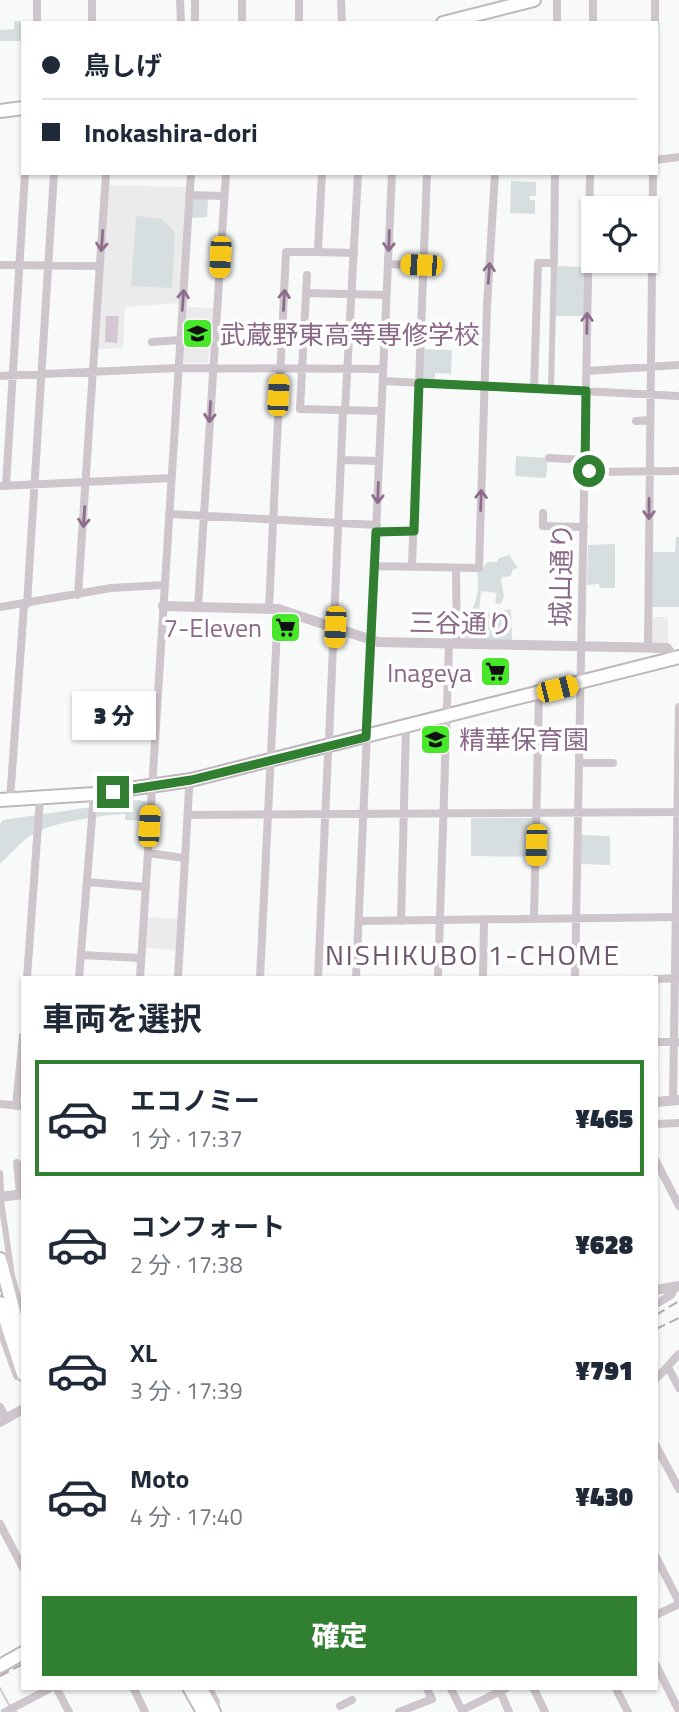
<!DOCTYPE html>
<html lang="ja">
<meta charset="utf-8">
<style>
body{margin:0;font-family:"Titillium Web","Noto Sans JP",sans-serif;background:#f6f6f7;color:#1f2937;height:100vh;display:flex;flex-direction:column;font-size:26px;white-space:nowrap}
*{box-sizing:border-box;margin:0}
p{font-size:23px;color:#747a83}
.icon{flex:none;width:38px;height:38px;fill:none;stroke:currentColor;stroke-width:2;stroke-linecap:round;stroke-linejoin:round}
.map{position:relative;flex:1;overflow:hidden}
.panel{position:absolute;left:21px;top:976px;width:637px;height:714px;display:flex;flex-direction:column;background:#fff;border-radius:0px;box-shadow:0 2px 5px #0004}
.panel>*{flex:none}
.banner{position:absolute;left:21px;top:21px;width:637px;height:154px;border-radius:0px;box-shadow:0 2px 5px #0004;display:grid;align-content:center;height:154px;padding:0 21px;background:#fff}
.tools{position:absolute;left:581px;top:196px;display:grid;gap:14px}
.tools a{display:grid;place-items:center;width:77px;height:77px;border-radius:0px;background:#fff;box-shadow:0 2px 5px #0004;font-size:35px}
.end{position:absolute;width:32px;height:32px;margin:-16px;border:9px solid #317f31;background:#fff;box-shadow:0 0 0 4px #fff}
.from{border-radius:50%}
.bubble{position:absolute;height:49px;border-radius:0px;background:#fff;box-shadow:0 2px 5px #0004;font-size:23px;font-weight:800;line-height:49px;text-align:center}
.car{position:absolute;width:21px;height:42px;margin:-21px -10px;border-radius:9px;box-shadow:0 0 5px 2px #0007;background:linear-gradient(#f5c518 24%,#345 0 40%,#f5c518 0 76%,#345 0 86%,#f5c518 0)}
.banner b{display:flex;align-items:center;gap:24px;height:66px;font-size:26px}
.banner b+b{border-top:2px solid #e0e1e3}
.banner i{width:18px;height:18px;background:#1f2937}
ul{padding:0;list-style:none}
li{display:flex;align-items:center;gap:21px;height:116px;margin:0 14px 10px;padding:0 7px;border:4px solid transparent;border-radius:0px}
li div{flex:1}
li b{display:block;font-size:26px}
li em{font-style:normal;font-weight:800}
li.on{border-color:#317f31}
li>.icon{width:63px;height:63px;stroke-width:1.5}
h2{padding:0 21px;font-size:32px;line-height:84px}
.button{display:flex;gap:14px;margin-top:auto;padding:14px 21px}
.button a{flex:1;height:80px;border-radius:0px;background:#317f31;color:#fff;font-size:28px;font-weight:800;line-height:80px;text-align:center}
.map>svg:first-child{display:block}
</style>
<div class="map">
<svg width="679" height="1712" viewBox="0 0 679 1712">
<rect width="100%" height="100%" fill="#f8faf9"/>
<path fill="#ebebec" d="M108,185L187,187L180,303L125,307L123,348L98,349Z
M185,307L214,308L208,363H185L181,359Z
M650,617H668V644L650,643Z
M146,917L181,919L179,950L145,948Z"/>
<path fill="#d7dedf" d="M14,21H24L23,41H0V30L14,29Z
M511,181L536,182V196H530V200H535V214L510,213Z
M208,197L207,217L191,218V198Z
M136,216L162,219L175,232L172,288L131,286Z
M556,266L585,267L584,316H555Z
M423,349L452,350L451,374L435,373V381H423L421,378Z
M516,456L548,458L546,478L515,476Z
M676,537H679V607H651V552H675Z
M615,544V588H600L599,584L587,585L588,545Z
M509,555L518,568L513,569L511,576L503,577L501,579L504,597L501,604H497L495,601L497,593L481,591L479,612L481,614L511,609L512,640L505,644L459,641V614H469C477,604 480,585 477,573L488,562H497L499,558Z
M139,800L147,802L145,821L125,820V814C103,815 53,822 33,834C21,841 11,854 0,864V824L3,820Z
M471,818H532L533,857L471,856Z
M581,835L610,836V865L581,864Z"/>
<path fill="#d3c7d4" d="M106,316H119L117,343L105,342Z"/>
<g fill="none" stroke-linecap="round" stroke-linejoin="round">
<path stroke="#d3c7d4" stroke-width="2" d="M0,1688L9,1705
M16,1712H17"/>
<defs>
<path id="primary" d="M443,23L534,0
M0,111L23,108
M0,800L94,794L191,780L679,657
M0,1259L23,1346
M0,1303L23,1374
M0,1666L23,1653
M190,1689L203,1712
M201,1689L214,1712"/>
</defs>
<use href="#primary" stroke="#c0b6bf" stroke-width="16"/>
<path stroke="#cec5cd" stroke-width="6" d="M551,389L554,263
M0,1173L1,1192
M1,1201L12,1275L23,1316"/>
<path stroke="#cec5cd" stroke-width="8" d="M37,0V23
M92,0V23
M180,0L181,23
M195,0V23
M242,0V23
M299,0V23
M341,0L342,23
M557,23V0
M593,23V0
M655,23V0
M656,160L679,157
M189,195L224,196
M315,252L354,253
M388,264L424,266
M0,265L100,266
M307,275L300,409L381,411
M306,293L386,295
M152,342L180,340
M587,371L679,365
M0,376L177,368L383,369
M383,381L679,396
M534,388L538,263H554L555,173
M345,411L358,173
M636,421L650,420
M549,458L585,460
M341,460L379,461
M585,472L679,471
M0,486L171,478
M6,486L25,173
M543,513V526L584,527
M169,514L377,525
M376,532L414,531
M375,566L479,568L487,306L495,173
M412,566L427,173
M456,568L457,644
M78,595L106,173
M27,604L54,173
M0,607L111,588L163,585
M198,607L226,173
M269,608L286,252H315L318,249L322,173
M648,648L653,173
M329,740L343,411
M579,763H613
M10,800L24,605
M188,815L679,812
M148,853L184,858
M87,882L146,887
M534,919L539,693
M359,921L679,917
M401,921L406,727
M81,955L141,958
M27,978L40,798
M79,978L94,794
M140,978L191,173
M178,978L189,790
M260,978L278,609
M318,978L328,753
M356,978L392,173
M438,978L449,644
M483,978L484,920
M575,978L590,173
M656,979L678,978
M656,1042H678
M673,1100L679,707
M0,1104L23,1106
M16,1106L23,1036
M656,1124L679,1123
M656,1161L679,1206
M17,1163L20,1194
M656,1304L671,1295L675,1288
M0,1329L17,1376L23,1378
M668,1367L679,1388
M656,1379L679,1354
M0,1407L6,1418
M656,1446L679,1489
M0,1524L23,1568
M656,1557L679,1602
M656,1615L679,1604
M656,1665L679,1711
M57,1689L69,1712
M134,1689L145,1712
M209,1689L216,1702L212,1708
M451,1689L463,1712
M534,1689L545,1712
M616,1689L628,1712
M500,1691L509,1712
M340,1706L352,1700
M462,1710L505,1689
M5,1712L49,1689
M399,1712L432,1699L427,1689"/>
<path stroke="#cec5cd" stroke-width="10" d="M163,606L278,609L378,642L667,648L674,658
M656,1102L679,1100
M0,1197L23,1194
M656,1290L679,1286
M0,1422L23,1409"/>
<use href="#primary" stroke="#fff" stroke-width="12"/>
<path stroke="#b4a8b4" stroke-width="2" stroke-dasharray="10 5" stroke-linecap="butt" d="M656,1315L679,1301
M656,1329L679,1318
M0,1676L23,1664"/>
</g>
<defs><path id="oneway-shaft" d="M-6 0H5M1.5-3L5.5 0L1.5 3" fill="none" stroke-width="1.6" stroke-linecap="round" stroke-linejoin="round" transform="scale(1.75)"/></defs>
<g stroke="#8d6d8b">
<use href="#oneway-shaft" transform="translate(102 241) rotate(94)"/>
<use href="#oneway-shaft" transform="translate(389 241) rotate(92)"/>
<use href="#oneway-shaft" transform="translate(489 273) rotate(-86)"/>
<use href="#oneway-shaft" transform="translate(183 300) rotate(-86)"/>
<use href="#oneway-shaft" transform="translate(284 300) rotate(-87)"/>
<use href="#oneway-shaft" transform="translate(587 323) rotate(-89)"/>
<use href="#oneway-shaft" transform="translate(210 412) rotate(93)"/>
<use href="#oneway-shaft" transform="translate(378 493) rotate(92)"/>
<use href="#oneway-shaft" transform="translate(481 500) rotate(-88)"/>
<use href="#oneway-shaft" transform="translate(649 509) rotate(90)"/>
<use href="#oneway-shaft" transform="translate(84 517) rotate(94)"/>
</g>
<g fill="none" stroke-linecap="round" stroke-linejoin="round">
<path stroke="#317f31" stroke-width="9" d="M113,792L191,780L366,737L376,532L414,531L419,383L586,391L585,471H589"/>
</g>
<defs>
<symbol id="school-square" viewBox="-11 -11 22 22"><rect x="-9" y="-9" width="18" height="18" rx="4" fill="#47e82a" stroke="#fff"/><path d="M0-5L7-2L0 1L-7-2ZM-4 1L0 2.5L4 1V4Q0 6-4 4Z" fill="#111"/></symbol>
<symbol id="supermarket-square" viewBox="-11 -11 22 22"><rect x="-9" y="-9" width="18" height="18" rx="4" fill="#47e82a" stroke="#fff"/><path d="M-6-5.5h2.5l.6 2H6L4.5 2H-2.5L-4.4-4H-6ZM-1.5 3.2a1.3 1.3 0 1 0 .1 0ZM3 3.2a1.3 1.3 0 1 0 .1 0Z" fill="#111"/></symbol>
</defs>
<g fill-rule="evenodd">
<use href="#school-square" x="180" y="316" width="35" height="35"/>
<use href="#supermarket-square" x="268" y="610" width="35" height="35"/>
<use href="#supermarket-square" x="478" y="654" width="35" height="35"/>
<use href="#school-square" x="418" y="722" width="35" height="35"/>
</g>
<g text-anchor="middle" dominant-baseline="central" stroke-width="7" stroke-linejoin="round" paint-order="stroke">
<g font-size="26" fill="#8a6888" stroke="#fff" text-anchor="start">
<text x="220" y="334">武蔵野東高等専修学校</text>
<text x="262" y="627" text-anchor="end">7-Eleven</text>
<text x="472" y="672" text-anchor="end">Inageya</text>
<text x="459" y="739">精華保育園</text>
</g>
<g font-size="26" fill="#8a6888" stroke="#fff">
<text transform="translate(561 575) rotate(-89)">城山通り</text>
<text transform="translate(461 623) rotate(1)">三谷通り</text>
</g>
<g font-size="28" letter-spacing="2" fill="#6e566d" stroke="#fff">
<text x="473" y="954">NISHIKUBO 1-CHOME</text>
</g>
</g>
</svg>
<div class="tools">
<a><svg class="icon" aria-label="locate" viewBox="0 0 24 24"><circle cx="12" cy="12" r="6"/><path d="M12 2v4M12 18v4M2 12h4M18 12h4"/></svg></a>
</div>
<i class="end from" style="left:589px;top:471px"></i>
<i class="end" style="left:113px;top:792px"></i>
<div class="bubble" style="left:72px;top:691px;width:84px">3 分</div>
<i class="car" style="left:220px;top:257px;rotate:183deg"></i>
<i class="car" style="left:421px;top:265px;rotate:272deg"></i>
<i class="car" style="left:278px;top:395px;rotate:3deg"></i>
<i class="car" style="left:335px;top:627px;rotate:183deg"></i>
<i class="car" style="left:557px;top:689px;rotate:76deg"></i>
<i class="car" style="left:149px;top:826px;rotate:3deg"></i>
<i class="car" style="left:536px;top:845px;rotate:182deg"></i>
<div class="banner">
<b><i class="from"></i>鳥しげ</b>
<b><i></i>Inokashira-dori</b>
</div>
<section class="panel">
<h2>車両を選択</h2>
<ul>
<li class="on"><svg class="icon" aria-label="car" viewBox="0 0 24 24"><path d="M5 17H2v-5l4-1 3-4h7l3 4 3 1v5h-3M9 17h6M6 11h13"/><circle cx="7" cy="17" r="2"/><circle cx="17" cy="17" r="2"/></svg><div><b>エコノミー</b><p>1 分 · 17:37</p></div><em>¥465</em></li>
<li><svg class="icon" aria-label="car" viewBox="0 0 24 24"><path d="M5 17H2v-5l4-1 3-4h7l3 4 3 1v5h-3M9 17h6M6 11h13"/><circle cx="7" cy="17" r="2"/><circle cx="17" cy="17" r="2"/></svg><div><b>コンフォート</b><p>2 分 · 17:38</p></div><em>¥628</em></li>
<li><svg class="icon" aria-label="car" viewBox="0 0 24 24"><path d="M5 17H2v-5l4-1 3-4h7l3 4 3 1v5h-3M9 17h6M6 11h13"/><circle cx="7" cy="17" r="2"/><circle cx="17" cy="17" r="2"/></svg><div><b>XL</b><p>3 分 · 17:39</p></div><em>¥791</em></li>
<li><svg class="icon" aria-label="car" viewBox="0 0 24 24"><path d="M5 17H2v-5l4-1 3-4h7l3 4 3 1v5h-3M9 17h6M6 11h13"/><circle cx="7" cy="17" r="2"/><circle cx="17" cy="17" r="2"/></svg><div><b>Moto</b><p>4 分 · 17:40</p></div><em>¥430</em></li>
</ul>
<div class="button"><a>確定</a></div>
</section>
</div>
